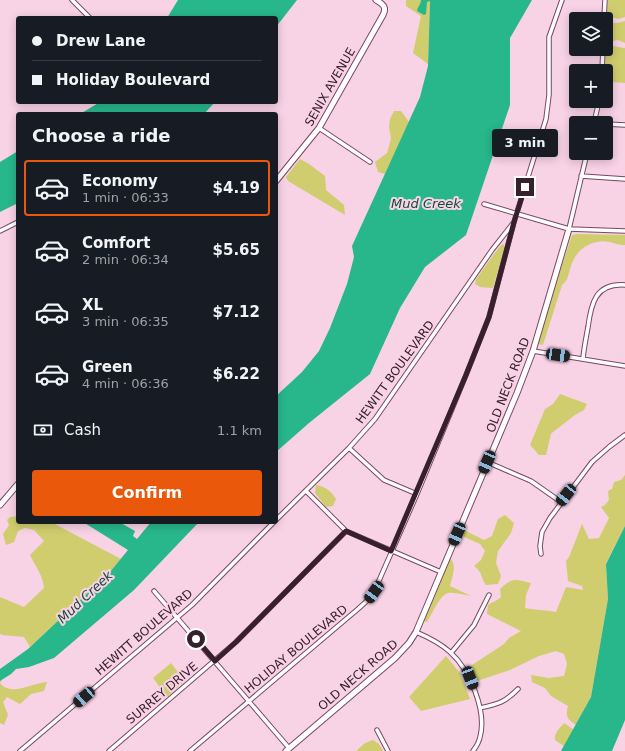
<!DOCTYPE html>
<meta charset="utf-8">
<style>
body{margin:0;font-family:"DejaVu Sans",sans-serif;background:#242831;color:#f1f3f6;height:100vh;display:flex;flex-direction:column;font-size:15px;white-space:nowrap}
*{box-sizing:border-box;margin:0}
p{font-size:13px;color:#9ea1a6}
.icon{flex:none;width:22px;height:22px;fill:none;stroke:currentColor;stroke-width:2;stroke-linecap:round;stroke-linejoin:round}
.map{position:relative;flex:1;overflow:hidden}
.side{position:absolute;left:16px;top:112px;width:262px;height:412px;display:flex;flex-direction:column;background:#171b24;border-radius:4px;box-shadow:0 2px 10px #0003}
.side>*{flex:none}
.banner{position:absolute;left:16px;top:16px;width:262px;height:88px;border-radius:4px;box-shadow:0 2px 10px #0003;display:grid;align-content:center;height:88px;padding:0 16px;background:#171b24}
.tools{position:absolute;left:569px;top:12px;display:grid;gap:8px}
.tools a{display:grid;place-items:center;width:44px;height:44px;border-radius:4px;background:#171b24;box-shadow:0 2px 10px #0003;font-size:20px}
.end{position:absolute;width:18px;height:18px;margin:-9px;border:5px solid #37202c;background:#fff;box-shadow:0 0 0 2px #fff}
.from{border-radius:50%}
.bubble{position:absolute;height:28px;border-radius:4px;background:#171b24;box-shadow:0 2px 10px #0003;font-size:13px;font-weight:800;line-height:28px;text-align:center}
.car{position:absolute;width:12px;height:24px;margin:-12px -6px;border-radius:5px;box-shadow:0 0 3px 1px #0007;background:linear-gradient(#222 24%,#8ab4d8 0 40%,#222 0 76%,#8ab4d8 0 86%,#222 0)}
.banner b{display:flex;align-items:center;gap:14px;height:38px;font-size:15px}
.banner b+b{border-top:1px solid #363941}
.banner i{width:10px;height:10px;background:#f1f3f6}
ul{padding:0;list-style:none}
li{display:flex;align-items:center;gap:12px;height:56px;margin:0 8px 6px;padding:0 8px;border:2px solid transparent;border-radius:4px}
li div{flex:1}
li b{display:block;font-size:15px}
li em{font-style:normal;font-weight:800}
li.active{border-color:#ea580c}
li>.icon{width:36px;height:36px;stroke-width:1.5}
h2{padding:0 16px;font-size:18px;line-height:48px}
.pay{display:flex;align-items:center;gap:10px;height:44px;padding:0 16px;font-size:15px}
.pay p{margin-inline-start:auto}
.button{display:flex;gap:8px;margin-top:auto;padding:8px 16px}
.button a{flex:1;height:46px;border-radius:4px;background:#ea580c;color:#fff;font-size:16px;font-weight:800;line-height:46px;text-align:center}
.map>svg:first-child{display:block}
</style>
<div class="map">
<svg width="625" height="751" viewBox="0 0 625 751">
<rect width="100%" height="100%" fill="#f8d2e5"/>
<path fill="#d0cd6f" d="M406,0H430L428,64L413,53L421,16L406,6Z
M608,0H625V17L619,19L607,16Z
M625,21V43L618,40L607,42L606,39L607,22L617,23Z
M612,46L625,48V83L611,82L606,80V71H605L606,49Z
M394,111H401L409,122L385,174L378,172L375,162L387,153L391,139L389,127L390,119Z
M300,159L309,164L325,176L326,190L344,205L345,215L288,181L286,177Z
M577,234L625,235V245C616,245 607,239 597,242C582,245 574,255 570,269C567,278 569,279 562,285L543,345L538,344L551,297L572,235Z
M503,244L505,247L493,288L480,287L475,284L476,279L500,246Z
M560,394L587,404L584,410L575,415L553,432L551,434L546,455H539L530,445L545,409L553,404Z
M625,475V526L606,563L608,599L591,697L576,725C568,720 565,717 568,706L551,696L545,688L532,682L531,675L549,678L564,676L567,664L564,654L556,651L539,656L510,670L477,681L469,667L504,644L509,638L521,631L487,614L488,605C492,602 497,601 501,597L500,589C513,577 515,579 531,583L526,595L525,608C535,610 546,610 556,612L566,587L583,590L582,586L568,581L566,561L569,557L582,524L589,539L599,538L609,518L601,507L605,505L609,500L608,491L612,489L614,482L621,480Z
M316,485C326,487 330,490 336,499L333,506L326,507L315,493Z
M505,515L514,523L511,533L498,551L496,563L501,576L498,584L486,585C480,577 483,572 474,566L481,560L485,551L480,544L464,537V530L484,540L492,536L498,519Z
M18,516V522H51L121,559L110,572L30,647L24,637L2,635L0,634V597L24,607L44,588C43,575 35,566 30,555L44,541L34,530L25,528L18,531L14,542L6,545L3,534L9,525L7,520L10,517Z
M449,557C458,564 452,577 450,586L471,596C464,595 455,592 448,593C440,595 432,614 427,622L423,621Z
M446,656L460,673L470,699L421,711L409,697Z
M171,663L185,681L167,697L153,678Z
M3,678L0,683C11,697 32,683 47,682L44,691L31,694L20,704L7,697L3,702L8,715L4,725L0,723V681Z
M564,723L574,730L565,747L555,740C554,733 560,728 564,723Z
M373,740L379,744L383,751H356L365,743Z"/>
<path fill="#28b68b" d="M178,0H297L276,27V18H167Z
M421,0H532L510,38V105L466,235L425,267L400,308L370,374L309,423L276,452V396L302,372L319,351L330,328L347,284L354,257L352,246L420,97L428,66L430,1L427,2L426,14L424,15L417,11C418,6 421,4 421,0Z
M100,102H215L204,114H162L161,113L159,114H80Z
M18,151V203L0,212V162Z
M83,522H119L135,531L133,536L137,539L151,522H199L134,590L54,658L29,667L16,669L11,674L0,681V669L28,649L110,572L128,550Z
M625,526V720L612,751H561L591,697L608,599L606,564Z"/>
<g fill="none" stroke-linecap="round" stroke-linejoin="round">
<defs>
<path id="street" d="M72,0L90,18
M604,19L605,0
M602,71L603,49
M594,123L599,101
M606,124L625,125
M319,128L370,162
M581,176L625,179
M484,204L569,229L625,231
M569,229L587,153
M0,231L18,222
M533,351L625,366
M583,358C584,348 586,338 588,327C591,304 595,283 625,285
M349,448L384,480L417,494
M487,462L531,481L561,502
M306,491L346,531L441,572
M276,520L349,448L375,419L492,250L514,222
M541,554L540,546L542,532L550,518L592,462L609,447L625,435
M154,591L289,748
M416,632C428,637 440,643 450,652C470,670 487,711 480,737C479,742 476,747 473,751
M451,653L474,625L489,595
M480,708C498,704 504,703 518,689
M377,730L388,751
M20,751L192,605L274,522
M109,751L236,642L346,531
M190,751L358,609L369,599L374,592L417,494L466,375L489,317L514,222L546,119L549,95V37L562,0"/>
<path id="secondary" d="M276,181L319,128L383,15C387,7 383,4 376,0
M0,505L18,484
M286,751L395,658L409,643L416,632L517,393L533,351L569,229"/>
</defs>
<use href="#street" stroke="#7b4663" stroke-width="5.5"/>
<use href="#secondary" stroke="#7b4663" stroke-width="7"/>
<use href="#street" stroke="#fff" stroke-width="3.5"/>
<use href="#secondary" stroke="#fff" stroke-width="5"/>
</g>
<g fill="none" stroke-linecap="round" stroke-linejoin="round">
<path stroke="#37202c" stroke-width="5" d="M196,639L215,661L236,642L346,531L391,551L466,375L489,317L514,222L525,187"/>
</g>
<g text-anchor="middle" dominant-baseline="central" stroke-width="4" stroke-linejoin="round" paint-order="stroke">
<g font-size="12" fill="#37202c" stroke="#f8d2e5">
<text transform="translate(330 87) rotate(-60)">SENIX AVENUE</text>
<text transform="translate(395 372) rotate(-54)">HEWITT BOULEVARD</text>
<text transform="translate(508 385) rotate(-69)">OLD NECK ROAD</text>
<text transform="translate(144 632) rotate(-41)">HEWITT BOULEVARD</text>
<text transform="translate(296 649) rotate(-40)">HOLIDAY BOULEVARD</text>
<text transform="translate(358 675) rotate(-41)">OLD NECK ROAD</text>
<text transform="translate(162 693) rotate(-40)">SURREY DRIVE</text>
</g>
<g font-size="13" font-style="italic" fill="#154b39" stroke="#f8d2e5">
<text x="426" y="203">Mud Creek</text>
<text transform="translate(85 597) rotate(-43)">Mud Creek</text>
</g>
</g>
</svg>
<div class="tools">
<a><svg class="icon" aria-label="layers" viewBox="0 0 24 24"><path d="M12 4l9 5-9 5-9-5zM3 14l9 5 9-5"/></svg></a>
<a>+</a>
<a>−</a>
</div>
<i class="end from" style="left:196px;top:639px"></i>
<i class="end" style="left:525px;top:187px"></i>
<div class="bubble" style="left:492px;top:129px;width:66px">3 min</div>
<i class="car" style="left:558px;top:355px;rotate:98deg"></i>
<i class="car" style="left:487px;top:462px;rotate:203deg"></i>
<i class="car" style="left:566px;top:495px;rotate:218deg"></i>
<i class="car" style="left:457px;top:534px;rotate:203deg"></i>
<i class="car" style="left:374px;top:592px;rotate:216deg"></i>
<i class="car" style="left:470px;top:678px;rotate:159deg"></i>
<i class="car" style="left:84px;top:697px;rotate:229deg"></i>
<div class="banner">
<b><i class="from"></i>Drew Lane</b>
<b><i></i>Holiday Boulevard</b>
</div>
<section class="side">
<h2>Choose a ride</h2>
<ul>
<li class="active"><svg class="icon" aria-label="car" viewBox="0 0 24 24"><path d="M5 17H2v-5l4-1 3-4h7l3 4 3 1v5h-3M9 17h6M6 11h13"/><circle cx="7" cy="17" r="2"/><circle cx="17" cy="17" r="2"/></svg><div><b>Economy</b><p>1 min · 06:33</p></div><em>$4.19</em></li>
<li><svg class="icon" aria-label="car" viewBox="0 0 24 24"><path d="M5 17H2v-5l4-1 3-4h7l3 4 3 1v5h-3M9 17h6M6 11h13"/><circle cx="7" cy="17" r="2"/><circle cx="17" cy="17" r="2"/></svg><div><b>Comfort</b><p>2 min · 06:34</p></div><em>$5.65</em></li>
<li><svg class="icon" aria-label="car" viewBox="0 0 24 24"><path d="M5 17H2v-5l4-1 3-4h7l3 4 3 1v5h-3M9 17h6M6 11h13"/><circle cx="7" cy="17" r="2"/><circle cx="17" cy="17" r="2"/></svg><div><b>XL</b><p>3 min · 06:35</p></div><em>$7.12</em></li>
<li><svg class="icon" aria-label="car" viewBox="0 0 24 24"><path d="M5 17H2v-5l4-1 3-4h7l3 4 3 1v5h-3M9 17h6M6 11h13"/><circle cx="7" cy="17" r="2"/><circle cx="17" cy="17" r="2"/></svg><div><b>Green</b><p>4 min · 06:36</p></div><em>$6.22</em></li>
</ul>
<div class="pay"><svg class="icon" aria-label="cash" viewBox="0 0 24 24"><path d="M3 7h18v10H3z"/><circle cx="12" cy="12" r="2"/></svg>Cash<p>1.1 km</p></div>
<div class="button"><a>Confirm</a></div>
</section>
</div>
